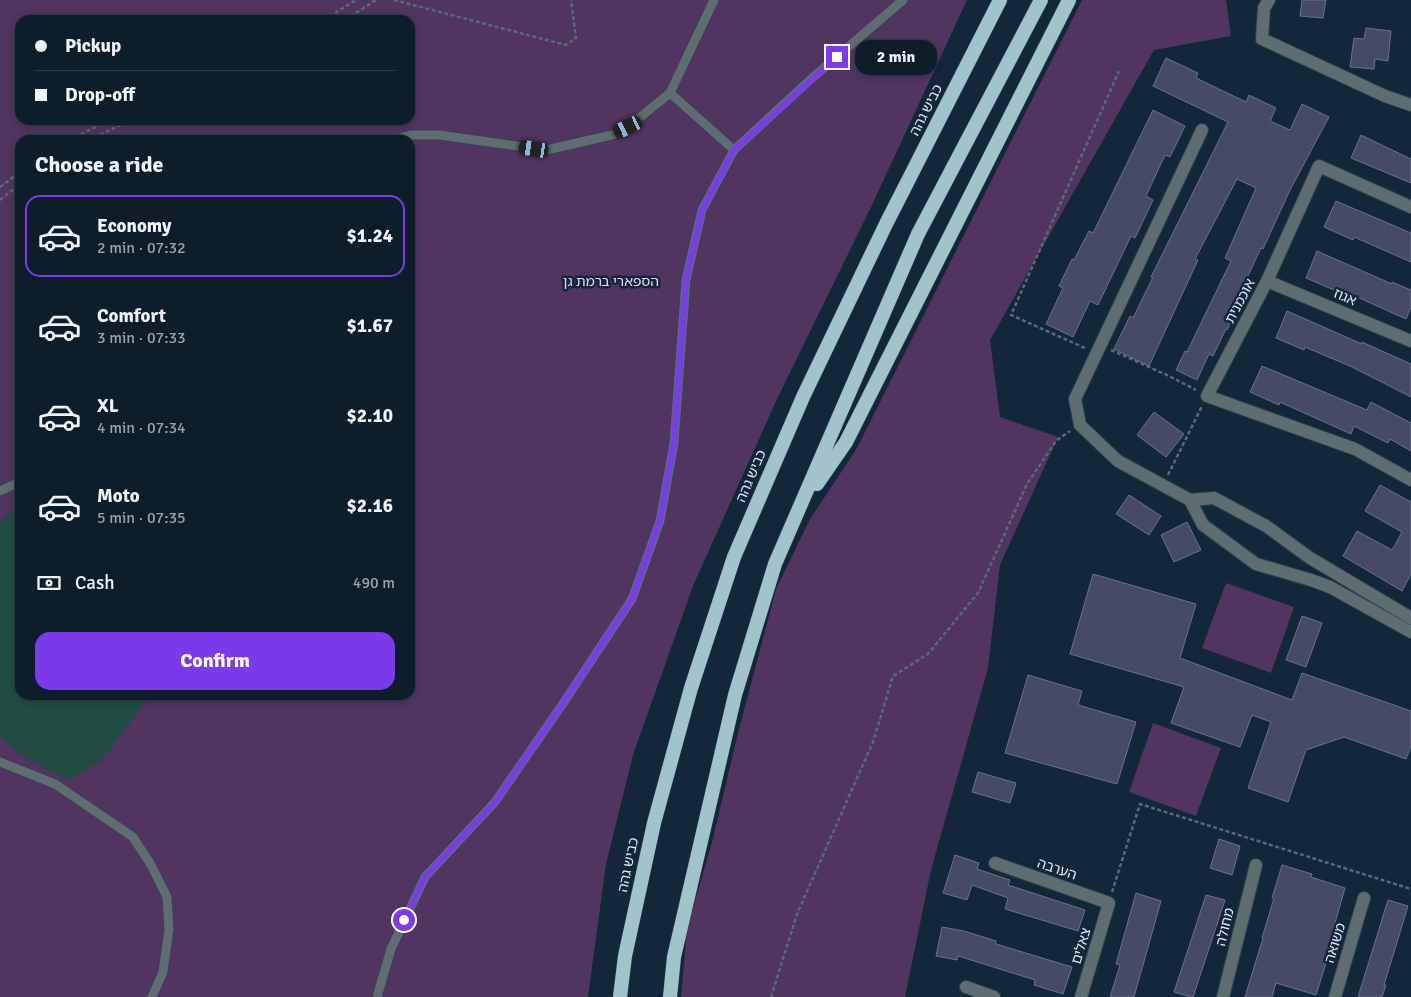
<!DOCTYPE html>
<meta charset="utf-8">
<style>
body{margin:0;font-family:Signika,"Noto Sans Hebrew",sans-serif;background:#1c2a36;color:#f1f3f6;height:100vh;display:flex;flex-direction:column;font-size:19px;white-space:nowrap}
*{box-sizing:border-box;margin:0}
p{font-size:16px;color:#9ba2a8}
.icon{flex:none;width:28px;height:28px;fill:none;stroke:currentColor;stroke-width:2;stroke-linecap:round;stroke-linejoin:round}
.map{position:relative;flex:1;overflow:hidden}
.sheet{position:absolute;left:15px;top:135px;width:400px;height:565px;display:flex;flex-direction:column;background:#0e1d2a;border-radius:15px;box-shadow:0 2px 8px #0003,0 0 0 1px #2e3b47}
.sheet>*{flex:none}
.banner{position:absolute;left:15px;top:15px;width:400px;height:110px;border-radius:15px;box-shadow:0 2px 8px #0003,0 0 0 1px #2e3b47;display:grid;align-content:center;height:110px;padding:0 20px;background:#0e1d2a}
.end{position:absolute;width:22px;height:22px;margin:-11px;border:6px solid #7c3aed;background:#fff;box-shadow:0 0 0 2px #fff}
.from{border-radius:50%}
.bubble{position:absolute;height:35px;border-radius:15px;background:#0e1d2a;box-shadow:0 2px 8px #0003,0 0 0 1px #2e3b47;font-size:16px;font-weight:700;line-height:35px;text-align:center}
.car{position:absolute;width:15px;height:30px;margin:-15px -8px;border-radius:6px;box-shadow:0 0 4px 1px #0007;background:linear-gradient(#222 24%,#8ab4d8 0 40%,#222 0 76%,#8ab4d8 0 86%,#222 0)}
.banner b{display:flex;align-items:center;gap:18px;height:48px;font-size:19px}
.banner b+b{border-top:1px solid #2e3b47}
.banner i{width:12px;height:12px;background:#f1f3f6}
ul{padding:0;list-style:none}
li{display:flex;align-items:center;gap:15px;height:82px;margin:0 10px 8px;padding:0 10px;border:2px solid transparent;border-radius:15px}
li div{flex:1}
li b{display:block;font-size:19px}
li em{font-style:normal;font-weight:700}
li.current{border-color:#7c3aed}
li>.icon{width:45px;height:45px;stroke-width:1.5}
h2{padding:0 20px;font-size:22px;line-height:60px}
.pay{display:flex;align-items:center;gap:12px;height:55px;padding:0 20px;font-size:19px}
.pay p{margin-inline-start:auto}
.cta{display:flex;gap:10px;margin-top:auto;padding:10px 20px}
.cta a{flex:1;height:58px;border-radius:15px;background:#7c3aed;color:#fff;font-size:20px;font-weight:700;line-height:58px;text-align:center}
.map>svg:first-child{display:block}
</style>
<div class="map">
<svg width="1411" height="997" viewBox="0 0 1411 997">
<rect width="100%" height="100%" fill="#122738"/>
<path fill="#513460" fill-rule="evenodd" d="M0,0H967L872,205L777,399L693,586L633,755L606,864L588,997H0ZM20,20H410V120H20ZM20,140H410V695H20Z
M1082,0H1226L1231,36L1154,50L990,340L1000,417L1058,437L1000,565L988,668L931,870L905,997H681L687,929L712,842L739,729L776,589L810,519L857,448Z
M1226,583L1294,607L1271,673L1202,648Z
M1153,723L1221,748L1196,816L1129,792Z"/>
<path fill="#214c43" d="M20,507V695H151L101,761L69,780C43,768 19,756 0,736V522L10,511Z"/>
<path fill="#474a63" stroke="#6d708b" d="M1302,0H1326L1323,18L1300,16Z
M1366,28L1391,31L1388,61L1375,59L1374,69L1350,67L1354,38L1364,39Z
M1166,58L1198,73L1196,78L1246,102L1249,95L1276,108L1270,121L1290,130L1302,104L1329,117L1290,190L1263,249L1261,248L1246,280H1248L1235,307L1238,308L1227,330L1226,329L1213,356L1209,354L1197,380L1176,370L1185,351L1187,352L1231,261L1225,258L1256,188L1237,179L1195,259L1198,260L1149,366L1114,349L1130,316L1133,318L1153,277H1151L1228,122L1153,86Z
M1153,110L1185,126L1170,157L1165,155L1146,196L1153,200L1135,238L1131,236L1098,305L1090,301L1073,337L1046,324L1063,288L1059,286L1072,259L1074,260L1089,231L1093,233Z
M1361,135L1411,159V183L1351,158Z
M1336,201L1411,233V262L1354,237L1353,240L1324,227Z
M1317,251L1392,284V282L1411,290V307L1406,319L1335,287L1334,290L1306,278Z
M1287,311L1362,344V342L1411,364V397L1352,367L1305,347L1304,350L1276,338Z
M1262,366L1367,410L1371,402L1411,423V451L1390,439L1388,443L1354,426L1351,434L1280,402L1279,405L1250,392Z
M1154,412L1184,434L1166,457L1137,435Z
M1380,485L1411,502V574L1402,591L1343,556L1357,531L1392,550L1402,532L1365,511Z
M1129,495L1161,516L1149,535L1116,514Z
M1187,522L1201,550L1174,562L1161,535Z
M1093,574L1196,604L1180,658L1292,700L1302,673L1411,711V746L1406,759L1344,737L1306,750L1288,802L1248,788L1271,722L1252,715L1240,747L1171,723L1184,687L1070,654Z
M1302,616L1322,623L1306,667L1286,660Z
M1028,675L1082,691L1078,705L1136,722L1117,784L1005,753Z
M978,772L1016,783L1010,803L972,792Z
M1219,839L1240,846L1232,875L1210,868Z
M955,855L979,863L977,869L1010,880L1008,885L1085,910L1078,931L1005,909L1008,898L972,885L967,900L943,893Z
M1282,865L1312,874L1311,877L1345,888L1333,930L1336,931L1316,995L1276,983L1272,997H1245L1263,938H1262L1274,898H1272Z
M1136,893L1161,901L1134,997H1110L1120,965L1116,964Z
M1206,895L1225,900L1193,997H1191L1174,992Z
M1388,900L1408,906L1384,985H1386L1382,997H1358Z
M942,927L964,931L996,941V944L1072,967L1063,994L1034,985L1035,980L958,956L957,960L936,956Z"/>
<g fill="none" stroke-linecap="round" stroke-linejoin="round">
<defs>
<path id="service" d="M670,93L734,150
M392,140L411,135H439L546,150L612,135L628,127L670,93L714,0
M0,491L20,482
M0,762L55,784L133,837L151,865L167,897L169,929L163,972L152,997
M377,997L391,949L425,877L495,802L564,702L632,599L660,521L674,443L686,280L702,210L734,150L811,79L903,0"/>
<path id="minor" d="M1269,0L1264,8L1262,39L1385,96L1411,105
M1202,130L1075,399L1080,425L1118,461L1190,500L1214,498L1266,526L1310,558L1411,618
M1411,207L1319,166L1267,281L1207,396L1355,449L1411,480
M1267,281L1411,341
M1190,500L1203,525L1256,564L1311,580L1330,587L1411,632
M995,863L1109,903L1081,997
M966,987L994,997
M1223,997L1256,865
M1335,997L1364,898"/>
<path id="trunk" d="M817,484L846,442L1069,0
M620,997L625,956L654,823L691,688L734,557L803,397L886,224L1000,0
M670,997L674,957L735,695L775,564L918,234L1041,0"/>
</defs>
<use href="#service" stroke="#2f4353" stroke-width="10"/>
<use href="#minor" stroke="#2f4353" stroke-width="14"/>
<use href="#trunk" stroke="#2f4353" stroke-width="15"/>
<path stroke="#586a7a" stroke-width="2.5" stroke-dasharray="4 2.5" stroke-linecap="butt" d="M394,0L566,45L576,38L571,0
M324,20L356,0
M345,20L376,0
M69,140L110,120
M88,140L132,120
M0,187L20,172
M0,200L20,184
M1085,348L1011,315L1119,71
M1111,350L1169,376L1196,390
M1168,475L1202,406
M1112,892L1140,804L1411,889
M771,997L797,914L873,742L893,676L928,654L978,593L1027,484L1056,441L1070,431"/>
<use href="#service" stroke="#5e6d70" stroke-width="9"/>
<use href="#minor" stroke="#5e6d70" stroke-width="12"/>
<use href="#trunk" stroke="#a1c4cb" stroke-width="14"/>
</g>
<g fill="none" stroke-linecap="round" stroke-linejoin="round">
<path stroke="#7c3aed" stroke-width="6" d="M404,920L425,877L495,802L564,702L632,599L660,520L674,443L686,280L702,210L734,150L837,57"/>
</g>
<g text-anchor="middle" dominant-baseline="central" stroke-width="5" stroke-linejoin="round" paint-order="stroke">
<g font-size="14" fill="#dfecf8" stroke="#122738">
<text transform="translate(926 110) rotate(-63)">כביש גהה</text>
<text transform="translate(1345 297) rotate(23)">אגוז</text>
<text transform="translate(1240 301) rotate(-62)">אוכמנית</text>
<text transform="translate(751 476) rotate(-67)">כביש גהה</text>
<text transform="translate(628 865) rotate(-78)">כביש גהה</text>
<text transform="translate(1057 869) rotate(19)">הערבה</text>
<text transform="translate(1225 927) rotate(-76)">מחולה</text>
<text transform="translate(1335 943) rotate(-73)">משואה</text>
<text transform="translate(1081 946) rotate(-73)">צאלים</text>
</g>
<g font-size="14" fill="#eed4fd" stroke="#122738">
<text x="611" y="281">הספארי ברמת גן</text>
</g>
</g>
</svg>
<i class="end from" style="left:404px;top:920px"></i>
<i class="end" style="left:837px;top:57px"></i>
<div class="bubble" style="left:855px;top:40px;width:82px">2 min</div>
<i class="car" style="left:628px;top:127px;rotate:244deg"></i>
<i class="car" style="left:534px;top:149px;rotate:279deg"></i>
<div class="banner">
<b><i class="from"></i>Pickup</b>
<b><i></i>Drop-off</b>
</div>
<section class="sheet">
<h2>Choose a ride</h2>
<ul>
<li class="current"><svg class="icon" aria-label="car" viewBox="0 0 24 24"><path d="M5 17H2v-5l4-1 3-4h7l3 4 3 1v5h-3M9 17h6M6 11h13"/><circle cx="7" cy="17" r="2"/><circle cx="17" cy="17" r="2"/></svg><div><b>Economy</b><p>2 min · 07:32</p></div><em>$1.24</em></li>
<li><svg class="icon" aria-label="car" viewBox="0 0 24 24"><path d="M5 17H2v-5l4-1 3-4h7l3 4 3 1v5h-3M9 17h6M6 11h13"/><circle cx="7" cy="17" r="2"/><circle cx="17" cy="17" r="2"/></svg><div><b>Comfort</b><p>3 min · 07:33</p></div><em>$1.67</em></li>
<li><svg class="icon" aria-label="car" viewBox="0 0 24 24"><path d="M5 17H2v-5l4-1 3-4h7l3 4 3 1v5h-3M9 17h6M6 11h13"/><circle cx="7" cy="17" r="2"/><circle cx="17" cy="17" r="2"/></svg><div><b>XL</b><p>4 min · 07:34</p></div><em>$2.10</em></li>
<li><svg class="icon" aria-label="car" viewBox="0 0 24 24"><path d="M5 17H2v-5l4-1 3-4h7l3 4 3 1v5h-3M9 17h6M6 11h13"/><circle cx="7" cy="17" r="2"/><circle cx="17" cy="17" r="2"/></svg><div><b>Moto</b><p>5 min · 07:35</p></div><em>$2.16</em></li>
</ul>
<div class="pay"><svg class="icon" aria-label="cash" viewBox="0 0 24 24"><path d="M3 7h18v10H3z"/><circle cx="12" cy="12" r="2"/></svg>Cash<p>490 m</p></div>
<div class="cta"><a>Confirm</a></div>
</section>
</div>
